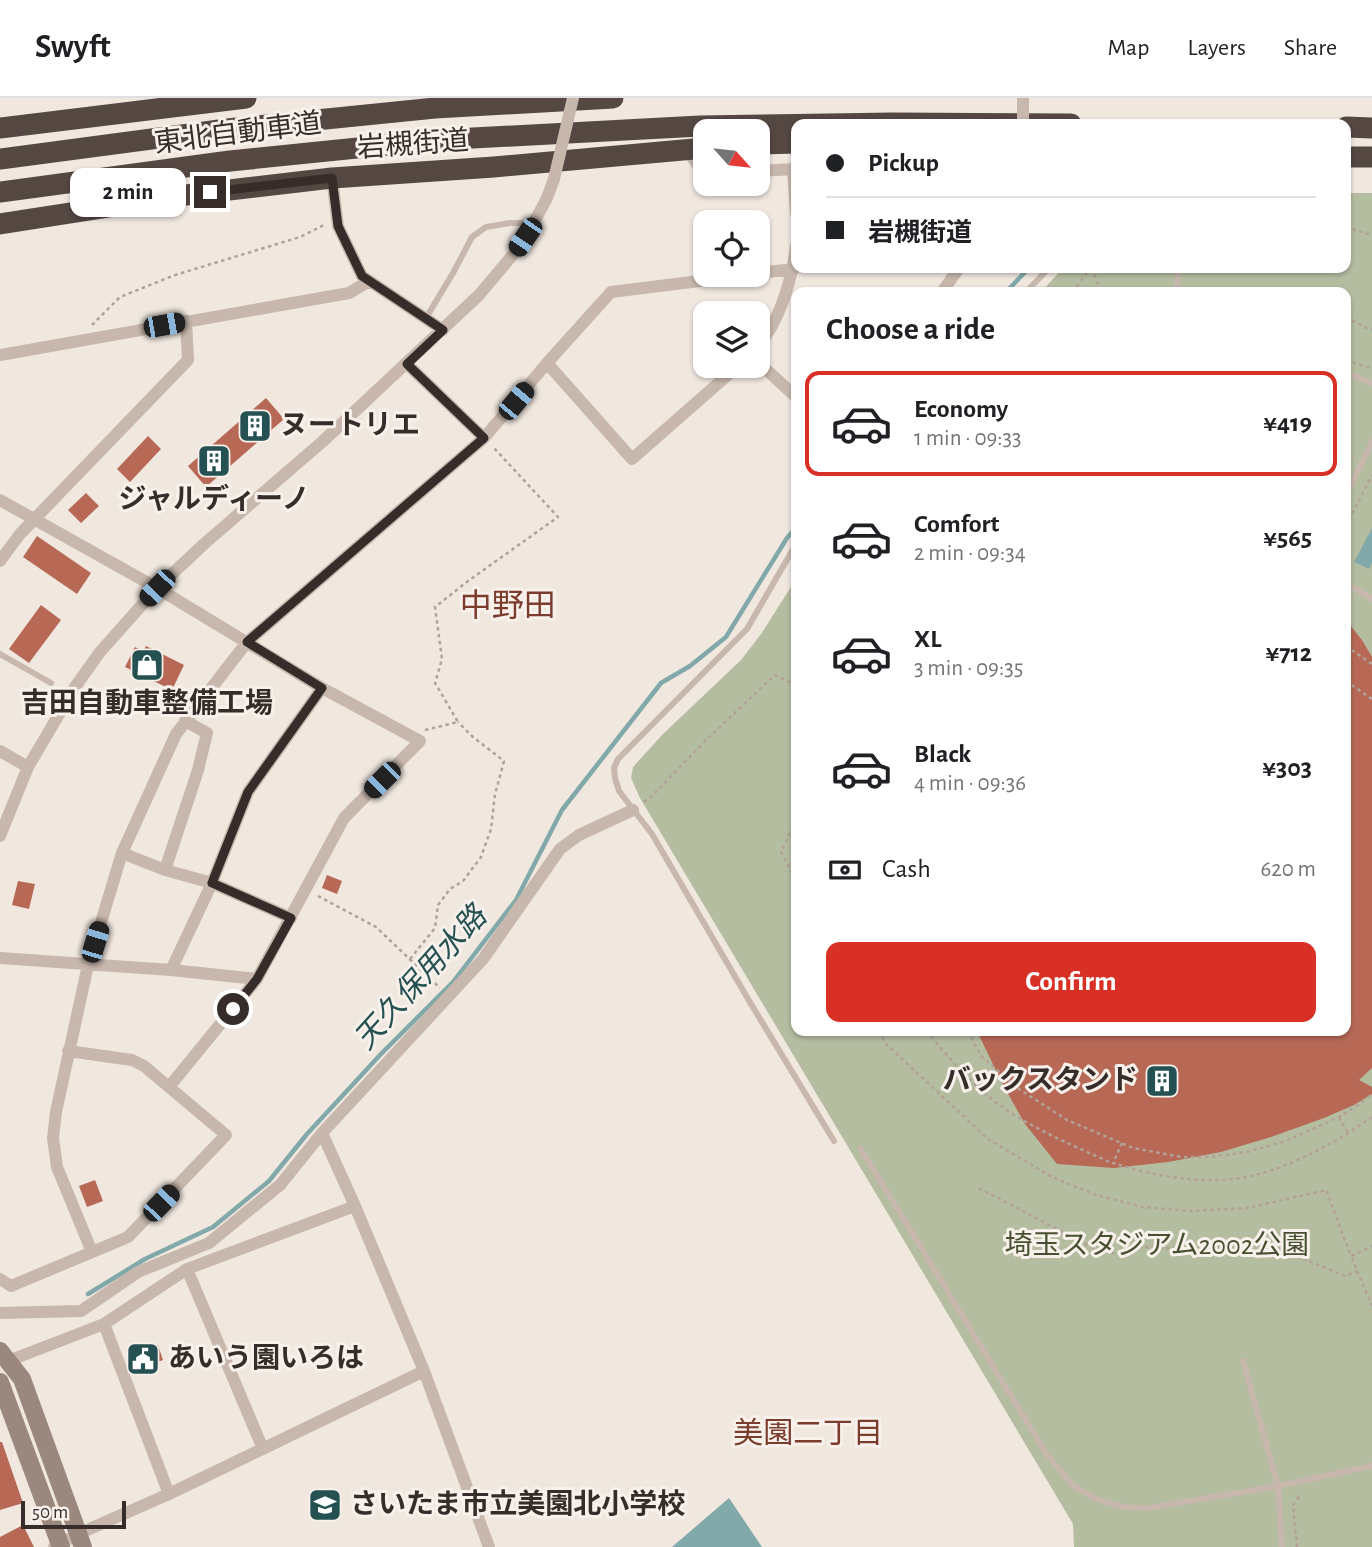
<!DOCTYPE html>
<meta charset="utf-8">
<style>
body{margin:0;font-family:"Alegreya Sans","Noto Sans JP",sans-serif;background:#f2f2f2;color:#202124;height:100vh;display:flex;flex-direction:column;font-size:26px;white-space:nowrap}
*{box-sizing:border-box;margin:0}
p{font-size:23px;color:#757577}
.icon{flex:none;width:38px;height:38px;fill:none;stroke:currentColor;stroke-width:2;stroke-linecap:round;stroke-linejoin:round}
.map{position:relative;flex:1;overflow:hidden}
.side{position:absolute;left:791px;top:189px;width:560px;height:749px;display:flex;flex-direction:column;background:#fff;border-radius:14px;box-shadow:0 2px 5px #0004}
.side>*{flex:none}
.hud{position:absolute;left:791px;top:21px;width:560px;height:154px;border-radius:14px;box-shadow:0 2px 5px #0004;display:grid;align-content:center;height:154px;padding:0 35px;background:#fff}
.needle{width:46px;rotate:117deg}
.controls{position:absolute;left:693px;top:21px;display:grid;gap:14px}
.controls a{display:grid;place-items:center;width:77px;height:77px;border-radius:14px;background:#fff;box-shadow:0 2px 5px #0004;font-size:35px}
.scale{position:absolute;left:21px;bottom:18px;width:105px;box-sizing:border-box;padding-left:7px;border:4px solid #362d2a;border-top:0;font-size:19px;line-height:24px;white-space:nowrap;color:#362d2a;-webkit-text-stroke:5px #f8f1eb;paint-order:stroke}
.end{position:absolute;width:32px;height:32px;margin:-16px;border:9px solid #362d2a;background:#fff;box-shadow:0 0 0 4px #fff}
.from{border-radius:50%}
.bubble{position:absolute;height:49px;border-radius:14px;background:#fff;box-shadow:0 2px 5px #0004;font-size:23px;font-weight:700;line-height:49px;text-align:center}
.car{position:absolute;width:21px;height:42px;margin:-21px -10px;border-radius:9px;box-shadow:0 0 5px 2px #0007;background:linear-gradient(#222 24%,#8ab4d8 0 40%,#222 0 76%,#8ab4d8 0 86%,#222 0)}
.hud b{display:flex;align-items:center;gap:24px;height:66px;font-size:26px}
.hud b+b{border-top:2px solid #e0e0e0}
.hud i{width:18px;height:18px;background:#202124}
ul{padding:0;list-style:none}
li{display:flex;align-items:center;gap:21px;height:105px;margin:0 14px 10px;padding:0 21px;border:4px solid transparent;border-radius:14px}
li div{flex:1}
li b{display:block;font-size:26px}
li em{font-style:normal;font-weight:700}
li.active{border-color:#d93025}
li>.icon{width:63px;height:63px;stroke-width:1.5}
h2{padding:0 35px;font-size:32px;line-height:84px}
.pay{display:flex;align-items:center;gap:18px;height:77px;padding:0 35px;font-size:26px}
.pay p{margin-inline-start:auto}
.action{display:flex;gap:14px;margin-top:auto;padding:14px 35px}
.action a{flex:1;height:80px;border-radius:14px;background:#d93025;color:#fff;font-size:28px;font-weight:700;line-height:80px;text-align:center}
header{display:flex;align-items:center;gap:42px;box-sizing:border-box;height:98px;padding:0 35px;background:#fff;border-bottom:2px solid #e0e0e0}
header strong{font-size:33px}
nav{display:flex;gap:38px;margin-inline-start:auto;font-size:24px}
.map>svg:first-child{display:block}
</style>
<header>
<strong>Swyft</strong>
<nav><a>Map</a><a>Layers</a><a>Share</a></nav>
</header>
<div class="map">
<svg width="1372" height="1449" viewBox="0 0 1372 1449">
<rect width="100%" height="100%" fill="#f0e7df"/>
<path fill="#b5bda1" d="M1346,95H1372V1449H1074L1073,1426L640,700L631,680L633,669L663,636L741,562L761,536L796,481V933H1346V194H1041L1063,170H1346Z"/>
<path fill="#82a9a9" d="M1372,430V465L1369,471L1354,464Z
M729,1400L762,1449H672Z"/>
<g fill="none" stroke-linecap="round" stroke-linejoin="round">
<path stroke="#82a9a9" stroke-width="4.5" d="M1006,194L1029,170
M88,1196L145,1161L213,1129L269,1083L307,1036L381,956L453,884L516,802L562,712L661,585L690,568L726,539L787,440L796,430"/>
</g>
<path fill="#b76956" d="M266,300L284,321L206,389L188,368Z
M148,338L161,351L130,384L117,371Z
M86,395L99,408L81,425L68,412Z
M37,438L91,475L77,496L23,459Z
M41,507L61,522L29,565L9,551Z
M1346,522L1362,542L1372,559V970L1359,982L1372,989V996L1354,1007L1324,1020L1271,1039L1221,1054L1168,1064L1114,1070L1057,1066L1025,1026L1002,985L977,933H1346Z
M146,548L184,567L172,592L125,569L135,549L143,553Z
M327,777L342,783L337,796L322,790Z
M18,783L35,786L29,811L12,807Z
M95,1082L103,1103L87,1109L79,1088Z
M158,1247L163,1262L136,1272L130,1257Z
M0,1344H2L23,1405L0,1412Z
M23,1427L34,1449H0V1439Z"/>
<g fill="none" stroke-linecap="round" stroke-linejoin="round">
<path stroke="#b2a197" stroke-width="2.5" stroke-dasharray="3.5 3.5" stroke-linecap="butt" d="M1346,129L1372,137
M1092,170L1101,194
M1072,194L1091,170
M1346,219L1368,231H1372
M92,227L120,199L175,177L300,139L324,127
M1346,262L1372,271
M1346,428L1372,377
M1346,548L1372,566
M1346,583L1372,601
M425,632L458,624L435,585L442,561L435,509L468,483L558,419L494,350
M644,704L651,699L705,643L775,577L796,587
M796,722L781,754L796,782
M318,798L376,829L440,890
M410,861L435,830L438,807L450,791L463,783L481,759L491,731L495,696L504,663L473,639L458,624
M879,933L886,946L988,1041L1052,1079L1096,1097L1143,1109L1191,1113L1247,1110L1326,1092L1351,1158L1372,1148
M927,933C950,963 979,994 1011,1015C1043,1035 1078,1050 1112,1065
M968,933L981,958L1019,991L1067,1022L1133,1050L1182,1059H1210L1247,1054L1286,1043L1339,1019L1358,1007L1372,996
M1339,1019L1348,1035
M1122,1045L1113,1065C1153,1078 1199,1086 1241,1080C1270,1075 1300,1062 1326,1048C1342,1040 1357,1029 1372,1019
M979,1090L1091,1149L1113,1155L1142,1149L1189,1151L1270,1147L1345,1178L1357,1173
M1352,1160L1372,1208
M1297,1449L1293,1407L1300,1397"/>
<path stroke="#c7b7ac" stroke-width="6" d="M1026,194L1049,170
M1177,194L1178,170
M426,220L453,175L472,139L486,129L510,125H532
M1346,275L1372,285
M1346,396L1372,344
M796,446L747,531L618,661L614,670L615,680L619,693L652,736L751,906L834,1043
M1346,487L1362,494L1372,501
M0,556L51,585
M861,1051L1047,1357L1072,1386L1093,1400L1123,1409L1148,1410L1278,1388L1243,1263
M1282,1449L1278,1388L1372,1368"/>
<path stroke="#c7b7ac" stroke-width="12" d="M687,52L699,69L705,73
M793,71L796,115
M758,73L796,71
M332,80L338,128L362,178L443,232
M758,175L794,171
M942,194L959,170
M758,248C780,223 792,181 796,148
M0,257L349,195L369,183
M758,264L796,299
M547,265L632,361L738,268
M407,266L484,340
M0,402L157,490L322,590L420,643L344,720L257,881L169,989L144,968L132,962L68,953
M0,463L20,436L188,262L186,223
M0,653L28,669
M0,738L28,669L75,589L100,554L157,490L204,446L322,344L479,197L516,153L533,126L547,100L554,81
M122,755L165,772L212,785L291,820
M165,772L198,672L207,635L185,623
M0,860L171,872L257,881
M171,872L212,785L248,694L322,590
M322,1035L355,1108L424,1273L489,1449
M92,1154L57,1069L53,1040L56,1014L88,867L122,755L176,636L247,544L484,340L547,265L611,194L748,177
M187,1171L263,1351
M0,1181L11,1188L128,1139L226,1037L169,989
M0,1215L81,1213L138,1174L209,1145L280,1087L322,1035L483,861L560,751L579,737L633,712
M104,1226L169,1396
M8,1263L104,1226L187,1171L355,1108
M54,1449L78,1436L169,1396L424,1273"/>
<path stroke="#9a877e" stroke-width="18" d="M0,1253L22,1281L83,1449
M0,1284L61,1449"/>
<path stroke="#554742" stroke-width="21" d="M1346,29L1372,30
M0,30L246,0
M758,46L796,45
M1346,59H1372
M0,61L227,31L435,10L613,0
M0,94L230,63L436,42L700,28L893,25L1071,26
M0,126L186,97L332,80L494,69L705,50"/>
<path stroke="#c7b7ac" stroke-width="12" d="M1023,26V0
M554,81L573,0"/>
</g>
<g fill="none" stroke-linecap="round" stroke-linejoin="round">
<path stroke="#362d2a" stroke-width="9" d="M210,94L332,80L338,128L362,178L443,232L407,266L484,340L247,544L322,590L248,694L212,785L291,820L257,881L233,911"/>
</g>
<defs>
<symbol id="building-square" viewBox="-11 -11 22 22"><rect x="-9" y="-9" width="18" height="18" rx="4" fill="#255152" stroke="#f8f1eb"/><path d="M-4-6H4V6H1V3H-1V6H-4ZM-2.5-4.3h1.7v1.8h-1.7ZM.8-4.3h1.7v1.8H.8ZM-2.5-1h1.7V.8h-1.7ZM.8-1h1.7V.8H.8Z" fill="#fff"/></symbol>
<symbol id="shop-square" viewBox="-11 -11 22 22"><rect x="-9" y="-9" width="18" height="18" rx="4" fill="#255152" stroke="#f8f1eb"/><path d="M-5-2.5h2.3a2.7 3.5 0 0 1 5.4 0H5L5.5 6h-11ZM-1.5-2.5h3a1.5 2.3 0 0 0-3 0Z" fill="#fff"/></symbol>
<symbol id="civic-square" viewBox="-11 -11 22 22"><rect x="-9" y="-9" width="18" height="18" rx="4" fill="#255152" stroke="#f8f1eb"/><path d="M-.6-6.5H3V-4.5H.6V-3L4-1V1h2V6H-6V1h2V-1L-.6-3ZM-1.2 2.5V6h2.4V2.5Z" fill="#fff"/></symbol>
<symbol id="school-square" viewBox="-11 -11 22 22"><rect x="-9" y="-9" width="18" height="18" rx="4" fill="#255152" stroke="#f8f1eb"/><path d="M0-5L7-2L0 1L-7-2ZM-4 1L0 2.5L4 1V4Q0 6-4 4Z" fill="#fff"/></symbol>
</defs>
<g fill-rule="evenodd">
<use href="#building-square" x="236" y="309" width="38" height="38"/>
<use href="#building-square" x="195" y="344" width="38" height="38"/>
<use href="#shop-square" x="128" y="548" width="38" height="38"/>
<use href="#building-square" x="1143" y="964" width="38" height="38"/>
<use href="#civic-square" x="124" y="1242" width="38" height="38"/>
<use href="#school-square" x="306" y="1388" width="38" height="38"/>
</g>
<g text-anchor="middle" dominant-baseline="central" stroke-width="6" stroke-linejoin="round" paint-order="stroke">
<g font-size="28" fill="#362d2a" stroke="#f8f1eb">
<text transform="translate(238 36) rotate(-7)">東北自動車道</text>
<text transform="translate(413 47) rotate(-4)">岩槻街道</text>
</g>
<g font-size="28" font-weight="bold" fill="#362d2a" stroke="#f8f1eb" text-anchor="start">
<text x="280" y="328">ヌートリエ</text>
<text x="214" y="402" text-anchor="middle">ジャルディーノ</text>
<text x="147" y="606" text-anchor="middle">吉田自動車整備工場</text>
<text x="1138" y="983" text-anchor="end">バックスタンド</text>
<text x="168" y="1261">あいう園いろは</text>
<text x="350" y="1407">さいたま市立美園北小学校</text>
</g>
<g font-size="28" fill="#475131" stroke="#f8f1eb">
<text x="1157" y="1148">埼玉スタジアム2002公園</text>
</g>
<g font-size="30" font-style="italic" fill="#255152" stroke="#f8f1eb">
<text transform="translate(421 880) rotate(-48)">天久保用水路</text>
</g>
<g font-size="30" fill="#7b3c2d" stroke="#f8f1eb">
<text x="808" y="1336">美園二丁目</text>
</g>
<g font-size="32" fill="#7b3c2d" stroke="#f8f1eb">
<text x="508" y="508">中野田</text>
</g>
</g>
</svg>
<div class="controls">
<a><svg class="needle" viewBox="-14 -14 28 28"><path d="M0-13l5 13h-10z" fill="#e53935"/><path d="M0 13l5-13h-10z" fill="#757577"/></svg></a>
<a><svg class="icon" aria-label="locate" viewBox="0 0 24 24"><circle cx="12" cy="12" r="6"/><path d="M12 2v4M12 18v4M2 12h4M18 12h4"/></svg></a>
<a><svg class="icon" aria-label="layers" viewBox="0 0 24 24"><path d="M12 4l9 5-9 5-9-5zM3 14l9 5 9-5"/></svg></a>
</div>
<div class="scale">50 m</div>
<i class="end from" style="left:233px;top:911px"></i>
<i class="end" style="left:210px;top:94px"></i>
<div class="bubble" style="left:70px;top:70px;width:116px">2 min</div>
<i class="car" style="left:525px;top:139px;rotate:214deg"></i>
<i class="car" style="left:164px;top:227px;rotate:80deg"></i>
<i class="car" style="left:516px;top:303px;rotate:40deg"></i>
<i class="car" style="left:157px;top:490px;rotate:223deg"></i>
<i class="car" style="left:382px;top:682px;rotate:225deg"></i>
<i class="car" style="left:95px;top:844px;rotate:17deg"></i>
<i class="car" style="left:161px;top:1105px;rotate:44deg"></i>
<div class="hud">
<b><i class="from"></i>Pickup</b>
<b><i></i>岩槻街道</b>
</div>
<section class="side">
<h2>Choose a ride</h2>
<ul>
<li class="active"><svg class="icon" aria-label="car" viewBox="0 0 24 24"><path d="M5 17H2v-5l4-1 3-4h7l3 4 3 1v5h-3M9 17h6M6 11h13"/><circle cx="7" cy="17" r="2"/><circle cx="17" cy="17" r="2"/></svg><div><b>Economy</b><p>1 min · 09:33</p></div><em>¥419</em></li>
<li><svg class="icon" aria-label="car" viewBox="0 0 24 24"><path d="M5 17H2v-5l4-1 3-4h7l3 4 3 1v5h-3M9 17h6M6 11h13"/><circle cx="7" cy="17" r="2"/><circle cx="17" cy="17" r="2"/></svg><div><b>Comfort</b><p>2 min · 09:34</p></div><em>¥565</em></li>
<li><svg class="icon" aria-label="car" viewBox="0 0 24 24"><path d="M5 17H2v-5l4-1 3-4h7l3 4 3 1v5h-3M9 17h6M6 11h13"/><circle cx="7" cy="17" r="2"/><circle cx="17" cy="17" r="2"/></svg><div><b>XL</b><p>3 min · 09:35</p></div><em>¥712</em></li>
<li><svg class="icon" aria-label="car" viewBox="0 0 24 24"><path d="M5 17H2v-5l4-1 3-4h7l3 4 3 1v5h-3M9 17h6M6 11h13"/><circle cx="7" cy="17" r="2"/><circle cx="17" cy="17" r="2"/></svg><div><b>Black</b><p>4 min · 09:36</p></div><em>¥303</em></li>
</ul>
<div class="pay"><svg class="icon" aria-label="cash" viewBox="0 0 24 24"><path d="M3 7h18v10H3z"/><circle cx="12" cy="12" r="2"/></svg>Cash<p>620 m</p></div>
<div class="action"><a>Confirm</a></div>
</section>
</div>
